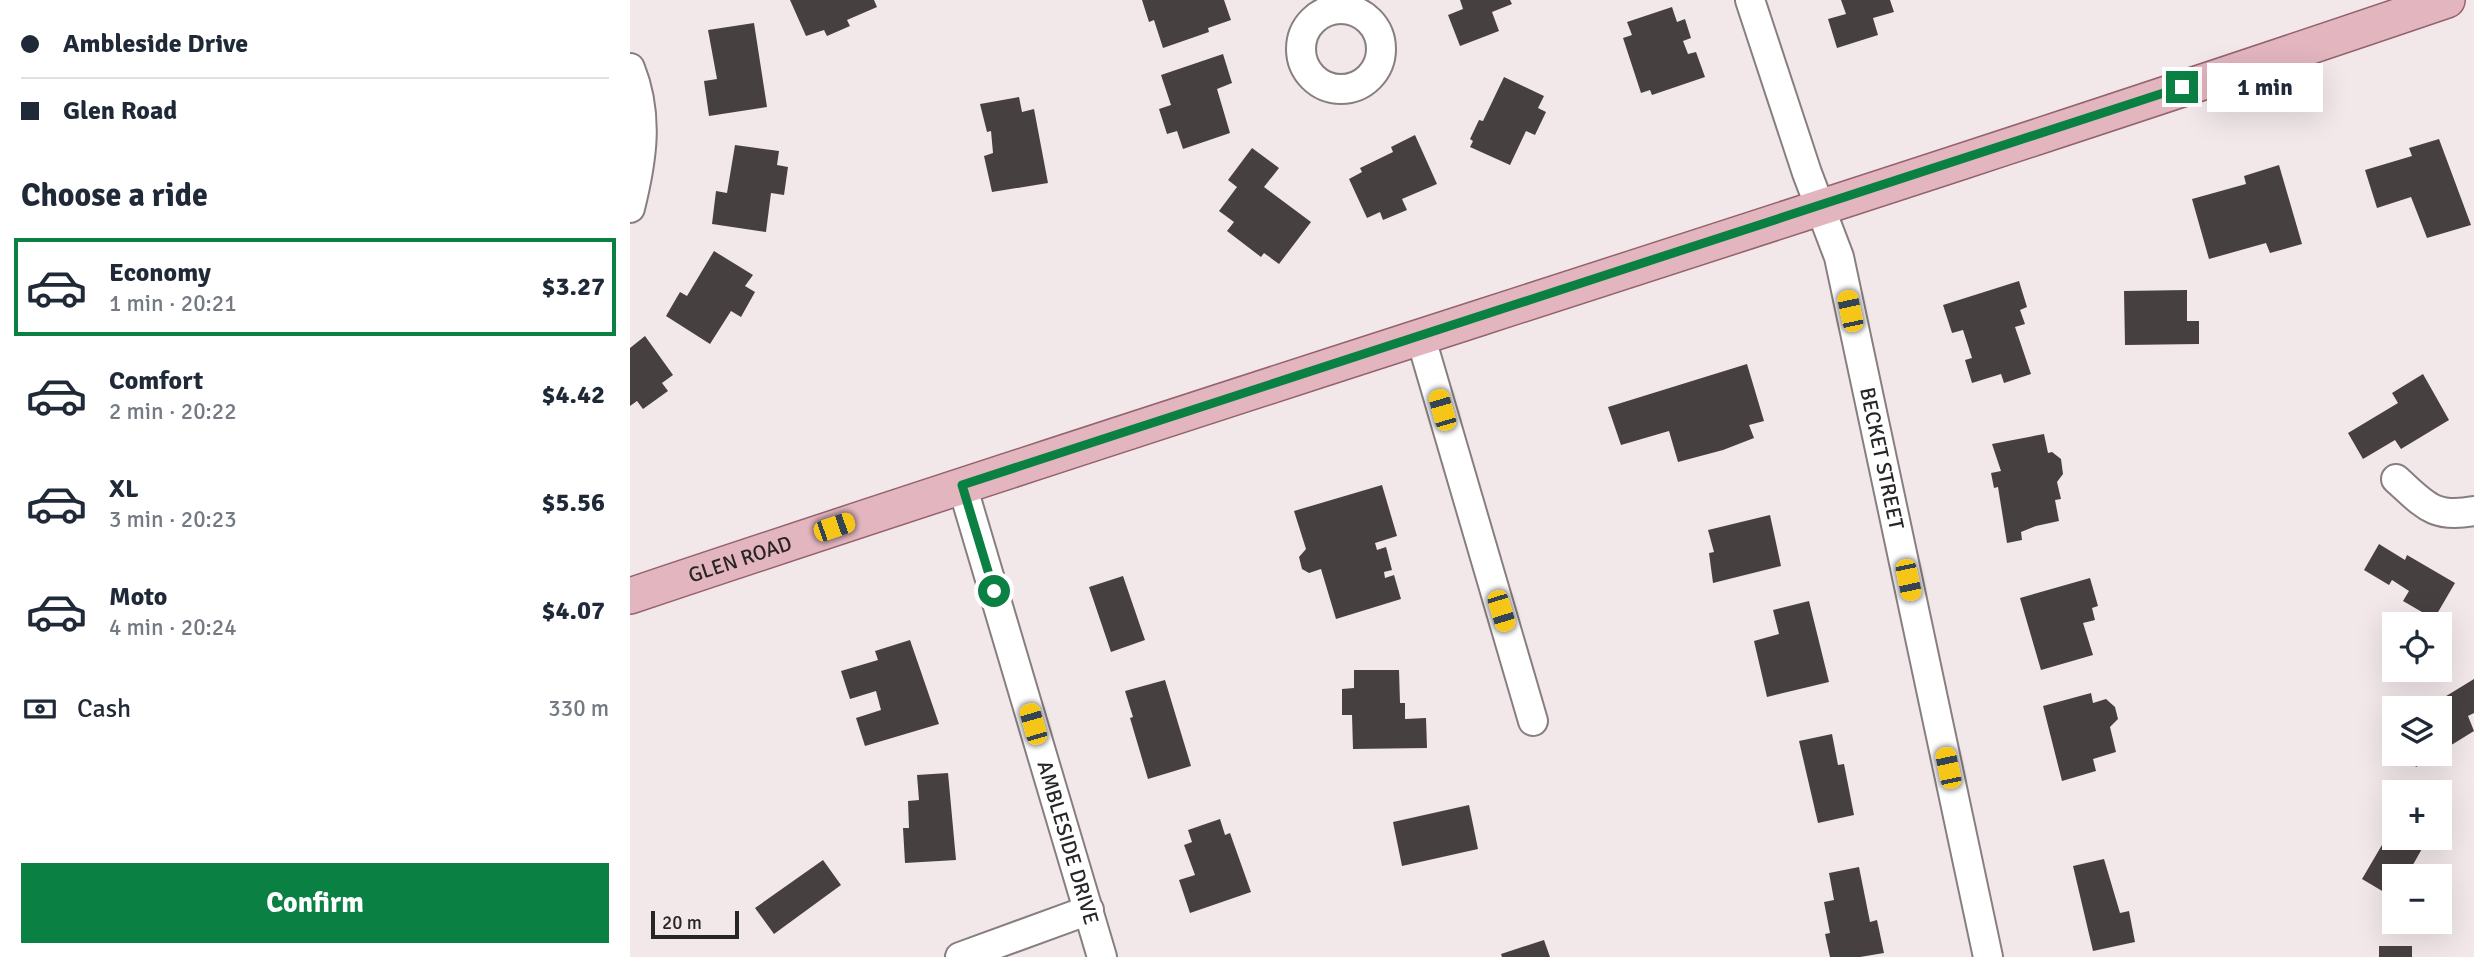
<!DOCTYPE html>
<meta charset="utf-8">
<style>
body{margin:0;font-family:Signika,sans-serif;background:#f2f2f3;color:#1f2937;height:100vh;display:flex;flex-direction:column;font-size:26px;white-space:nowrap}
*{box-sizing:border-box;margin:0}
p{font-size:23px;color:#747a83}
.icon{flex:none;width:38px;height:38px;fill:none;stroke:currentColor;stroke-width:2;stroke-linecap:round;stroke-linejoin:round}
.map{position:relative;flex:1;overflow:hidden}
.drawer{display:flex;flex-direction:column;background:#fff;width:630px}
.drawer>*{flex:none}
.guide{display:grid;align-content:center;height:154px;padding:0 21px;background:#fff}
.fabs{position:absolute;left:1752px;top:612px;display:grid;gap:14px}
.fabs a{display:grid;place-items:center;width:70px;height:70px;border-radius:0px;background:#fff;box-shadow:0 7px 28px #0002;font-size:35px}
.scale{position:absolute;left:21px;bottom:18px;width:88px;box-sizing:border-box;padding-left:7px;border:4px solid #282525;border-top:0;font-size:19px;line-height:24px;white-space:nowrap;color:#282525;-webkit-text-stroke:5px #f2e8ea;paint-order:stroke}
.end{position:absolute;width:32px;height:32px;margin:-16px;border:9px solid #0b8043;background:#fff;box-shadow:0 0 0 4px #fff}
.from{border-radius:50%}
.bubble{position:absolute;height:49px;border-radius:0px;background:#fff;box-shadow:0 7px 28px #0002;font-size:23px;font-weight:700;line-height:49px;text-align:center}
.car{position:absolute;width:21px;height:42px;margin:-21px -10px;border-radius:9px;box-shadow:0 0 5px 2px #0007;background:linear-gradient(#f5c518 24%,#345 0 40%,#f5c518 0 76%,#345 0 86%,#f5c518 0)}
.guide b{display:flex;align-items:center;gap:24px;height:66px;font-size:26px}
.guide b+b{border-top:2px solid #e0e1e3}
.guide i{width:18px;height:18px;background:#1f2937}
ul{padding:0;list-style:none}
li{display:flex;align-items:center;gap:21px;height:98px;margin:0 14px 10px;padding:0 7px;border:4px solid transparent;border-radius:0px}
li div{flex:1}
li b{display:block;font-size:26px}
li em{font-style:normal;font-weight:700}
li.current{border-color:#0b8043}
li>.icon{width:63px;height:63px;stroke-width:1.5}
h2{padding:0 21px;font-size:32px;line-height:84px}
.pay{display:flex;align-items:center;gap:18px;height:77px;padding:0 21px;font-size:26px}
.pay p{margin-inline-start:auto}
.cta{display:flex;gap:14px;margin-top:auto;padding:14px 21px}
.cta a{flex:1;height:80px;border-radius:0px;background:#0b8043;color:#fff;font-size:28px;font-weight:700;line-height:80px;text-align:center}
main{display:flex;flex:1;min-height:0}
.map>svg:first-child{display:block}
</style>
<main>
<section class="drawer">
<div class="guide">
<b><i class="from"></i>Ambleside Drive</b>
<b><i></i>Glen Road</b>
</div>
<h2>Choose a ride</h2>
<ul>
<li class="current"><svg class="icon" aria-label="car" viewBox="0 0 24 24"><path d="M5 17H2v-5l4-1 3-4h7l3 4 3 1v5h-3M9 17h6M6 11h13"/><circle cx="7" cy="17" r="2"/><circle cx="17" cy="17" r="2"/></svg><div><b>Economy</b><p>1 min · 20:21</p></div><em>$3.27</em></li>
<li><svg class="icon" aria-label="car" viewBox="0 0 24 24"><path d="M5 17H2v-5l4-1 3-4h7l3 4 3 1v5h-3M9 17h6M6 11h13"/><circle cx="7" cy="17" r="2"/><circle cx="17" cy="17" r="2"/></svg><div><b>Comfort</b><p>2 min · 20:22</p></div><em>$4.42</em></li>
<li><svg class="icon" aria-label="car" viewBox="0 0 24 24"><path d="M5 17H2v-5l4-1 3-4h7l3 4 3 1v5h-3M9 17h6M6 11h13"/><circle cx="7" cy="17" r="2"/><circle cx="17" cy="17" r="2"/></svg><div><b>XL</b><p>3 min · 20:23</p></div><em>$5.56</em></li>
<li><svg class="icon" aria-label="car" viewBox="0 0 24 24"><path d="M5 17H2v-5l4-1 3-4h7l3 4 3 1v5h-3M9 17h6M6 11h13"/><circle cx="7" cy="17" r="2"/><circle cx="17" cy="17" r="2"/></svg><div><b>Moto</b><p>4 min · 20:24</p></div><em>$4.07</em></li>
</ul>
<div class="pay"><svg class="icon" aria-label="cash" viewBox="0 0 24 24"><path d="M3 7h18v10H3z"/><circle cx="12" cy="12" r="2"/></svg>Cash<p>330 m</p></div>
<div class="cta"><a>Confirm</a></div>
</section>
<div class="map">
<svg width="1844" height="957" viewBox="0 0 1844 957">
<rect width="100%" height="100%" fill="#f2e8ea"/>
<path fill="#474041" d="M160,0H244L247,7L217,20L220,26L197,36L194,30L176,36Z
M512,0H594L601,20L578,28L579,32L533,48L524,20L519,22Z
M830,0H880L882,4L862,12L869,31L830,46L818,15L833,9Z
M1211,0H1260L1264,12L1243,18L1248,35L1207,48L1198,19L1216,14Z
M1042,7L1047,22L1055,19L1061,38L1053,41L1058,54L1066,52L1075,77L1022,95L1020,90L1011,93L993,38L1002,35L997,22Z
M124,23L137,107L79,116L74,81L87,79L78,30Z
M593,54L602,83L587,89L600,133L553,149L547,131L537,134L529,109L541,105L531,75Z
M874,77L914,96L908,108L916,112L905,135L896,131L880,165L840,147L843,141L840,139L849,120L853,121Z
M389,97L392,112L404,109L418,183L362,192L354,156L363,153L361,131L357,132L350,104Z
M785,135L807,184L772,199L777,210L753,220L750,212L737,218L719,179L732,172L730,168L763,152L761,147Z
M1809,139L1841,225L1797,238L1781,197L1747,208L1735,170L1782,156L1779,148Z
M105,145L149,151L147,165L158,167L154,195L141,193L136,232L82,224L86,191L97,193Z
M622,148L649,168L634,187L681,222L649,264L634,253L631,257L597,231L604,222L589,211L607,187L598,180Z
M1649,165L1672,244L1640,253L1636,243L1579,259L1562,199L1616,184L1614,176Z
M84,251L123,275L115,286L125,292L111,317L101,311L80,344L36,316L50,292L57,296Z
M1389,281L1397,307L1390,310L1395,324L1385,327L1401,374L1374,383L1371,374L1342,383L1335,360L1342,358L1333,330L1322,333L1313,305Z
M1557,290V321H1569V344L1495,345L1494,291Z
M15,336L43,375L32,383L38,391L13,409L7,401L0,406V348Z
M1117,364L1134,421L1119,425L1124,438L1093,450L1048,462L1039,431L991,445L978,407Z
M1793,374L1819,420L1771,449L1765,440L1733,459L1718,433L1768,403L1762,393Z
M1414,434L1418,453L1422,452L1431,459L1433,474L1427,482L1431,499L1425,500L1429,521L1406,526L1391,532L1392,540L1377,543L1368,487L1364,488L1361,473L1371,471L1362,444Z
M752,485L767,536L745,543L747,550L756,547L762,570L754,572L755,578L764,575L771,599L706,619L691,569L679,573L672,569L669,557L676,549L664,511Z
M1140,515L1151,566L1083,583L1079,553L1084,552L1078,530Z
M1749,544L1775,560L1777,555L1825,583L1804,619L1773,601L1779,591L1762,580L1759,585L1734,570Z
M493,576L515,640L481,652L459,587Z
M1460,578L1468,606L1462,608L1465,620L1453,623L1463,655L1411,670L1390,598Z
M1179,601L1199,682L1137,697L1124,641L1149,634L1143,610Z
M280,640L309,724L235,746L226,718L251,710L246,691L220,699L211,671L248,660L245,651Z
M724,670H769L770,703H775V719L796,718L797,748L723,749L722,715H712V689L724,688Z
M1844,679V713L1838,716L1844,731L1810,752V709H1795Z
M535,680L561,766L518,779L500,718L503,717L495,691Z
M1461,693L1463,703L1476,699L1485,707L1488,719L1480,727L1486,752L1463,759L1466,771L1432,781L1413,706Z
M1202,734L1208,765L1214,764L1224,815L1188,823L1169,741Z
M1779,754H1806L1786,767Z
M318,773L326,860L275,863L273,828H279L278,801L289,800L287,775Z
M839,805L848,849L772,866L763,822Z
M1764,811V838H1786L1784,842L1793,847L1776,877H1764V898L1732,879L1759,833L1753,829Z
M590,819L595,835L600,833L621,892L560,913L549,880L565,875L554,845L562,842L558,830Z
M1474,859L1490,913L1499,911L1505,942L1463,951L1443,866Z
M193,860L211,885L144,934L125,908Z
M1229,867L1240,922L1247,920L1254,953L1230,957H1200L1195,934L1200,933L1194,902L1204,900L1199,873Z
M914,940L920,957H872L871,954Z
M1749,946H1782V957H1749Z"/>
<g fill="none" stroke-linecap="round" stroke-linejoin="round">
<defs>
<g id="minor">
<path id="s1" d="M1120,0L1177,173L1209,257L1358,957"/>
<circle cx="711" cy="49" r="40"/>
<path d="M0,68C19,115 12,160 0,208"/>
<path d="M790,335L903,721"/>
<path d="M1766,479C1794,504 1803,519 1844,511"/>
<path id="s2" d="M332,485L472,957"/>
<path d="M330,957L459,910"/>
</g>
<g id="major">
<path id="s3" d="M0,596C604,393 1214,205 1817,0"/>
</g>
</defs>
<use href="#minor" stroke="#877e7f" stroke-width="32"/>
<use href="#major" stroke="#94636d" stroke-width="38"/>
<use href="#minor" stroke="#fff" stroke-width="28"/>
<use href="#major" stroke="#e2b5bf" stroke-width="35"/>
</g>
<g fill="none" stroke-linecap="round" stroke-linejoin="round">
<path stroke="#0b8043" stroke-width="9" d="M364,591L332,485L1552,87"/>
</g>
<g text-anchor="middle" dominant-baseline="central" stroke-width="7" stroke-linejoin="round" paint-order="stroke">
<g font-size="21" fill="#282525" stroke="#f2e8ea">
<text stroke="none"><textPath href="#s1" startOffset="478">BECKET STREET</textPath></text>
<text stroke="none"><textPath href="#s3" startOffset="116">GLEN ROAD</textPath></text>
<text stroke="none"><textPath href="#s2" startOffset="373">AMBLESIDE DRIVE</textPath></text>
</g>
</g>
</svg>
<div class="fabs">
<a><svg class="icon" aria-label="locate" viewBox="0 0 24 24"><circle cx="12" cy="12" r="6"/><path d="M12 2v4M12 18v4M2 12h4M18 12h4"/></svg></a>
<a><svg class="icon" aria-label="layers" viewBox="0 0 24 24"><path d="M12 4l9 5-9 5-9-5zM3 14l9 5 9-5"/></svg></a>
<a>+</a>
<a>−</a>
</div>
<div class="scale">20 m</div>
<i class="end from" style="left:364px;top:591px"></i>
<i class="end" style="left:1552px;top:87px"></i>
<div class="bubble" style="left:1577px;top:63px;width:116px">1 min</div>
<i class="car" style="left:1220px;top:311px;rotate:348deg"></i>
<i class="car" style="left:812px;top:410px;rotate:344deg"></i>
<i class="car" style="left:204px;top:527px;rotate:71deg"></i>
<i class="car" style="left:1278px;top:580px;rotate:168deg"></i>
<i class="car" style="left:871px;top:611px;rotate:163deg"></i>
<i class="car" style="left:403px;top:724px;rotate:344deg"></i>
<i class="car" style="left:1318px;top:768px;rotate:348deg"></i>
</div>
</main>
